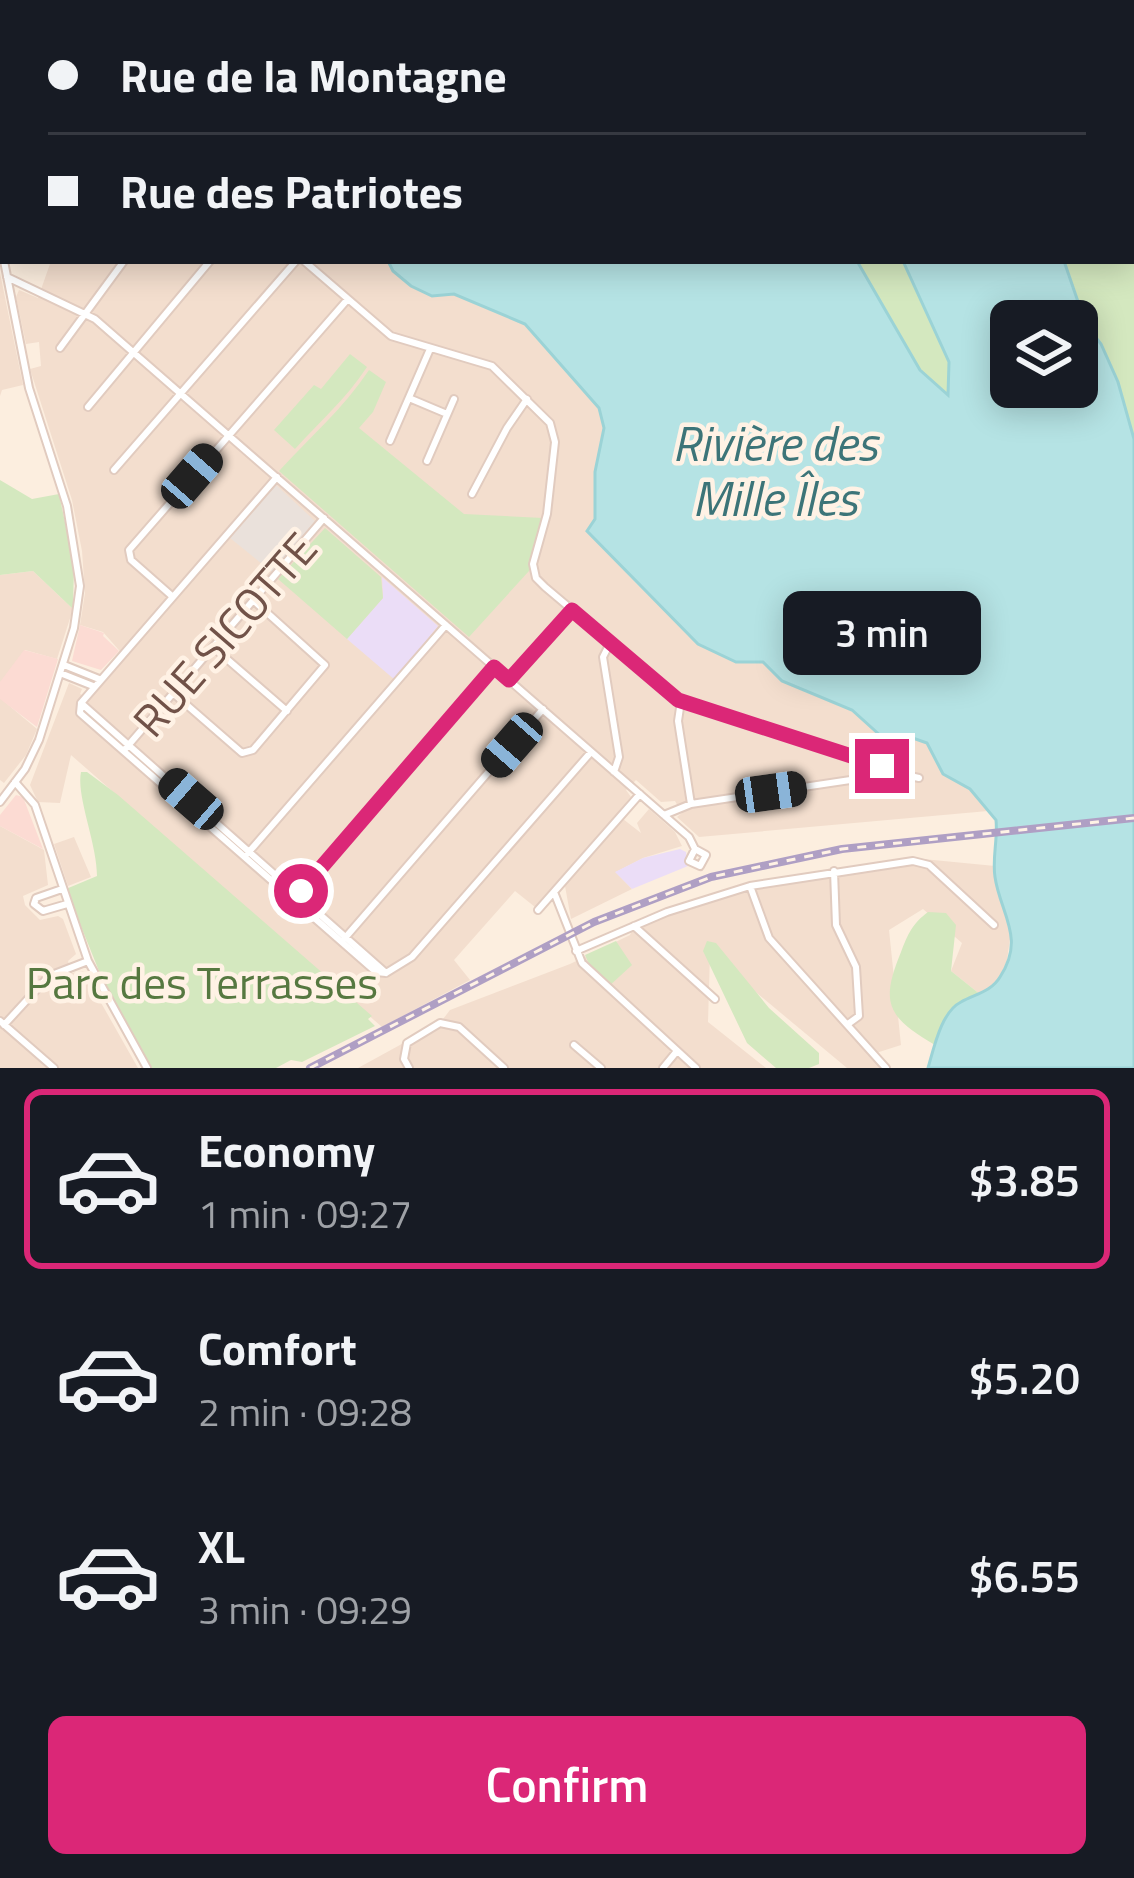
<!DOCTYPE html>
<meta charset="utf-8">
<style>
body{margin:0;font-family:"Titillium Web",sans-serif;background:#242831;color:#f1f3f6;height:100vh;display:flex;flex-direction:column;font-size:45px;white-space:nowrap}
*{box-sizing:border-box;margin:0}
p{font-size:39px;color:#9ea1a6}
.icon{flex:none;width:66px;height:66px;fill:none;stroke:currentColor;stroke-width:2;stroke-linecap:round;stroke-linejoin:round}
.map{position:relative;height:1068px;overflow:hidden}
.drawer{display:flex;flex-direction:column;background:#171b24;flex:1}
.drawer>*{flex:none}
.hud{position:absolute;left:0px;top:0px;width:1134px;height:264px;box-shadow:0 6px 30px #0003;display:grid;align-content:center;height:264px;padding:0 48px;background:#171b24}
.buttons{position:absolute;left:990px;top:300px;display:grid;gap:24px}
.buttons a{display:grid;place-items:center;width:108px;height:108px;border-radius:18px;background:#171b24;box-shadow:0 6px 30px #0003;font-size:60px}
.end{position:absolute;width:54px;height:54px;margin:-27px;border:15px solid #db2777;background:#fff;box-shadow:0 0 0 6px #fff}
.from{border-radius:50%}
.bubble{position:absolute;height:84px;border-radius:18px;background:#171b24;box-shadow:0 6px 30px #0003;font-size:39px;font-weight:600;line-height:84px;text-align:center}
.car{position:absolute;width:36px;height:72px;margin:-36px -18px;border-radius:15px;box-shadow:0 0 9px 3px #0007;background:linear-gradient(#222 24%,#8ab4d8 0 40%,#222 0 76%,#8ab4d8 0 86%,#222 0)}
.hud b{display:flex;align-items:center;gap:42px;height:114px;font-size:45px}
.hud b+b{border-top:3px solid #363941}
.hud i{width:30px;height:30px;background:#f1f3f6}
ul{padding:21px 0 0;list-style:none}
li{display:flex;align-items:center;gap:36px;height:180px;margin:0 24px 18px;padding:0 24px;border:6px solid transparent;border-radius:18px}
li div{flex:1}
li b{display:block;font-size:45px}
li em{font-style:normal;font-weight:600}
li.current{border-color:#db2777}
li>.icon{width:108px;height:108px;stroke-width:1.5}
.button{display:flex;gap:24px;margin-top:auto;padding:24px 48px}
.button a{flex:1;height:138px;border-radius:18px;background:#db2777;color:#fff;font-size:48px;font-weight:600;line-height:138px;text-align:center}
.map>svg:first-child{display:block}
</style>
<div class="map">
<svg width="1134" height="1068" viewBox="0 0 1134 1068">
<rect width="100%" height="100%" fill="#fceedf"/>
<path fill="#f3dece" d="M51,261H388L393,271L432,296L454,294L525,324L599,408L604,428L595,472V519L587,531L636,583L698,644L745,663L763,662L782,681L852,710L882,737H910L927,743L943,774L970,789L988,811L699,837L677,817L682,813L675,801L661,802L636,780L626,790L631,797L619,811L623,819L641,833L637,823L649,809L675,832L682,846L643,858L616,872L632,889L571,919L565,886L559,880L535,907L515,891L454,960L470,980L382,1027L71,755L60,803L38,802L30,785L69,683L82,689L80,694L90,699L125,657L103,632L80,625L85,593L82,551L72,500L30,369L41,366L39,342L26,344L16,297L19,290L38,298Z
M0,273L23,385L2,390L0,396Z
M33,571L73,609L57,659L25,650L0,683V575Z
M0,698L37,729L26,755L4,783L0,780Z
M0,826L44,850L48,885L23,896L25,905L40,920L58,916L63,919L76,954L68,961L72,973L83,971L138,1068H0Z
M74,837L91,877L68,886L54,844Z
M923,859L995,866V876L1012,925L1007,960L1000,978L981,995L951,971L962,943L923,909L889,930L901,1045L876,1053L886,1068H847L710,954L708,1022L766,1068H358L440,1023L450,1010L570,964L630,935L634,926L750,886Z"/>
<path fill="#fcdbd3" d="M80,625L104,633L103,636L119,651L101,670L72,661Z
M24,650L58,659L37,727L0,699V682Z
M16,795L23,797L43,849L0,826V815Z"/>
<path fill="#eae1db" d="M276,485L315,521L272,572L230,538Z"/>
<path fill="#ebddf7" d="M382,577L438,626L395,680L347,639L383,598Z
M680,849L686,852L688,866L632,889L615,872L643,858Z"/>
<path fill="#d4e8bf" d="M1017,0H1134V469L1054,261H1131V3H1017Z
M857,261H903L949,363V396L920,370Z
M350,354L367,367C346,399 320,421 295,449L274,430L314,385L321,389Z
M369,370L386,382L373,412L359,428L464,514L543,518L529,571L469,637L279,471C310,437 344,408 369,370Z
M0,480L32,499L59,494L74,565L73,609L33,571L0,575Z
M325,528L381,577L383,598L347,639L278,579Z
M81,772H87L118,795L372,1016L368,1019L375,1026L302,1062L291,1060L276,1068H151L103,981L66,889L97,876C97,843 76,796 81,772Z
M928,912L946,913L956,925L951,971L981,995C952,1005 947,1017 935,1045C887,1017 880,1003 901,952C908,934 912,924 928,912Z
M616,941L632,965L607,988L595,977L585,955Z
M707,941L716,943L769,1008L819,1053V1064L809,1068H776L747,1043L703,951Z"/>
<path fill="#b5e3e4" stroke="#9bd3d6" stroke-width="3" fill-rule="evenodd" d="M309,0H868L870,3H308Z
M388,261H857L920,370L948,395L949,362L903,261H1064L1086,325L1101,344L1118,382L1134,439V1068H928C934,1048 941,1012 961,1002C975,994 991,992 1000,977C1026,938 1000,913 995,877C992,858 998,839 996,820L970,789L943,774L927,743L910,737H882L852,710L782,681L763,662H736L698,644L587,531L595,519V472L604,428L599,408L525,324L454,294L432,296L411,286L393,271ZM1077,321V387H1011V321Z"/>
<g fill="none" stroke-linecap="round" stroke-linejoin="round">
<defs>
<path id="minor" d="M67,0L70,3
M925,0L927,3
M198,3L199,0
M277,3L278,0
M0,48L3,65
M0,185L3,158
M0,236L3,254
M304,261L391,336L492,366L550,423L555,442L547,514L533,564L536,578L545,587L678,699L868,761L886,768L891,774
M7,277L95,319L689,837L695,849L706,855L700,866L689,861L695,849
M60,348L124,261
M409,398L447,414
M88,407L210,261
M390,441L430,349
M427,461L454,399
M114,470L296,261
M472,494L507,428L527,399
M173,597L131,560L129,550L347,300
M610,643L603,657L619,757L614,772
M213,647L287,711
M64,665L99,679
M60,673L93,686
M510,679L572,610
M173,693L242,753L253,750L325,665L253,600
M681,701L678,721L691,804
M81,703L80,713L376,972L386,973
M81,703L386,973
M81,703L277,477
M126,748L324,518
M15,782L35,805L88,961L147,1068
M0,802L25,769L39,740L74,628L80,586L67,506L29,388L4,261
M664,815L691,804L877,776L901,774L919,778
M248,853L446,625
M834,871L836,925L856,967L859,1016L848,1024
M750,886L769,938L886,1068
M62,889L36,898L34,904L43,911L67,904
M554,892L582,963L696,1068
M297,896L494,667
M538,910L640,794
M634,926L715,999
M345,938L543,709
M576,951L667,912L750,886L913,861L929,865L994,925
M386,973L412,957L591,752
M0,1021L54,1068
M4,1025L49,976L88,961
M574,1045L601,1068
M409,1068L404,1059L407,1043L440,1023L459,1027L504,1068
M663,1068L677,1051"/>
</defs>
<use href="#minor" stroke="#e1cbbf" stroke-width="10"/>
<use href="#minor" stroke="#fff" stroke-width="6"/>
<defs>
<path id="rail" d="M310,1068L594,922L711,877L842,849L1134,818"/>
</defs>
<use href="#rail" stroke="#af9fc4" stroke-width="8"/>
<use href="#rail" stroke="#fff2e5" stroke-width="3" stroke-dasharray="9" stroke-linecap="butt"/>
</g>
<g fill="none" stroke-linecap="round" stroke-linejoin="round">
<path stroke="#db2777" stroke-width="15" d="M301,891L494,667L509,680L572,610L678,700L882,766"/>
</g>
<g text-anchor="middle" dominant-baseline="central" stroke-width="9" stroke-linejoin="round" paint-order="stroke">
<g font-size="45" fill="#715248" stroke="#fff2e5">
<text transform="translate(224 634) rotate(-49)">RUE SICOTTE</text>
</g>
<g font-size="45" fill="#567840" stroke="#fff2e5">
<text x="202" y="982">Parc des Terrasses</text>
</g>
<g font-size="48" font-style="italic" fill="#3c7478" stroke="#fff2e5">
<text x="775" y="443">Rivière des<tspan x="775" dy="55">Mille Îles</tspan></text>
</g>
</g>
</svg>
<div class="buttons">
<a><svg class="icon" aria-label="layers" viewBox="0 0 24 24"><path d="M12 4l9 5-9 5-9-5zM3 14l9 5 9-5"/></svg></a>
</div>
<i class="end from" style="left:301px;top:891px"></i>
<i class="end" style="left:882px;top:766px"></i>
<div class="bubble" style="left:783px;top:591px;width:198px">3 min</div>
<i class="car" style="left:192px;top:476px;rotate:41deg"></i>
<i class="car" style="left:512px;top:745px;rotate:221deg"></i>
<i class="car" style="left:771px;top:792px;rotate:82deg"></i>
<i class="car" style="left:191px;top:799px;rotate:311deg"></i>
<div class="hud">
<b><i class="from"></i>Rue de la Montagne</b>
<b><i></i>Rue des Patriotes</b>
</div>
</div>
<section class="drawer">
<ul>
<li class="current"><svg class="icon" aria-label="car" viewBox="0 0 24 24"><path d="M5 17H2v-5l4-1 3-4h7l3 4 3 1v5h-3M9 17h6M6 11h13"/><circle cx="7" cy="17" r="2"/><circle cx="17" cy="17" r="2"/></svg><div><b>Economy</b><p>1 min · 09:27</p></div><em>$3.85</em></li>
<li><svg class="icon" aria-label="car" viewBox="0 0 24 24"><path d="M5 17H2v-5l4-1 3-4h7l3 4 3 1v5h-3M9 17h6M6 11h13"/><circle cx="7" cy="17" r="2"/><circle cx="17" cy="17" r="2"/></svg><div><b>Comfort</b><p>2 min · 09:28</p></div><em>$5.20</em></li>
<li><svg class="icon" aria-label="car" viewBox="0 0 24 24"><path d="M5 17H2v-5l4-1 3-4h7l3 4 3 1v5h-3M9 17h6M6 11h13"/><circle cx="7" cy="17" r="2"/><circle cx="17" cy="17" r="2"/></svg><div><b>XL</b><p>3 min · 09:29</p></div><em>$6.55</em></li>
</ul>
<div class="button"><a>Confirm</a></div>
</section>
